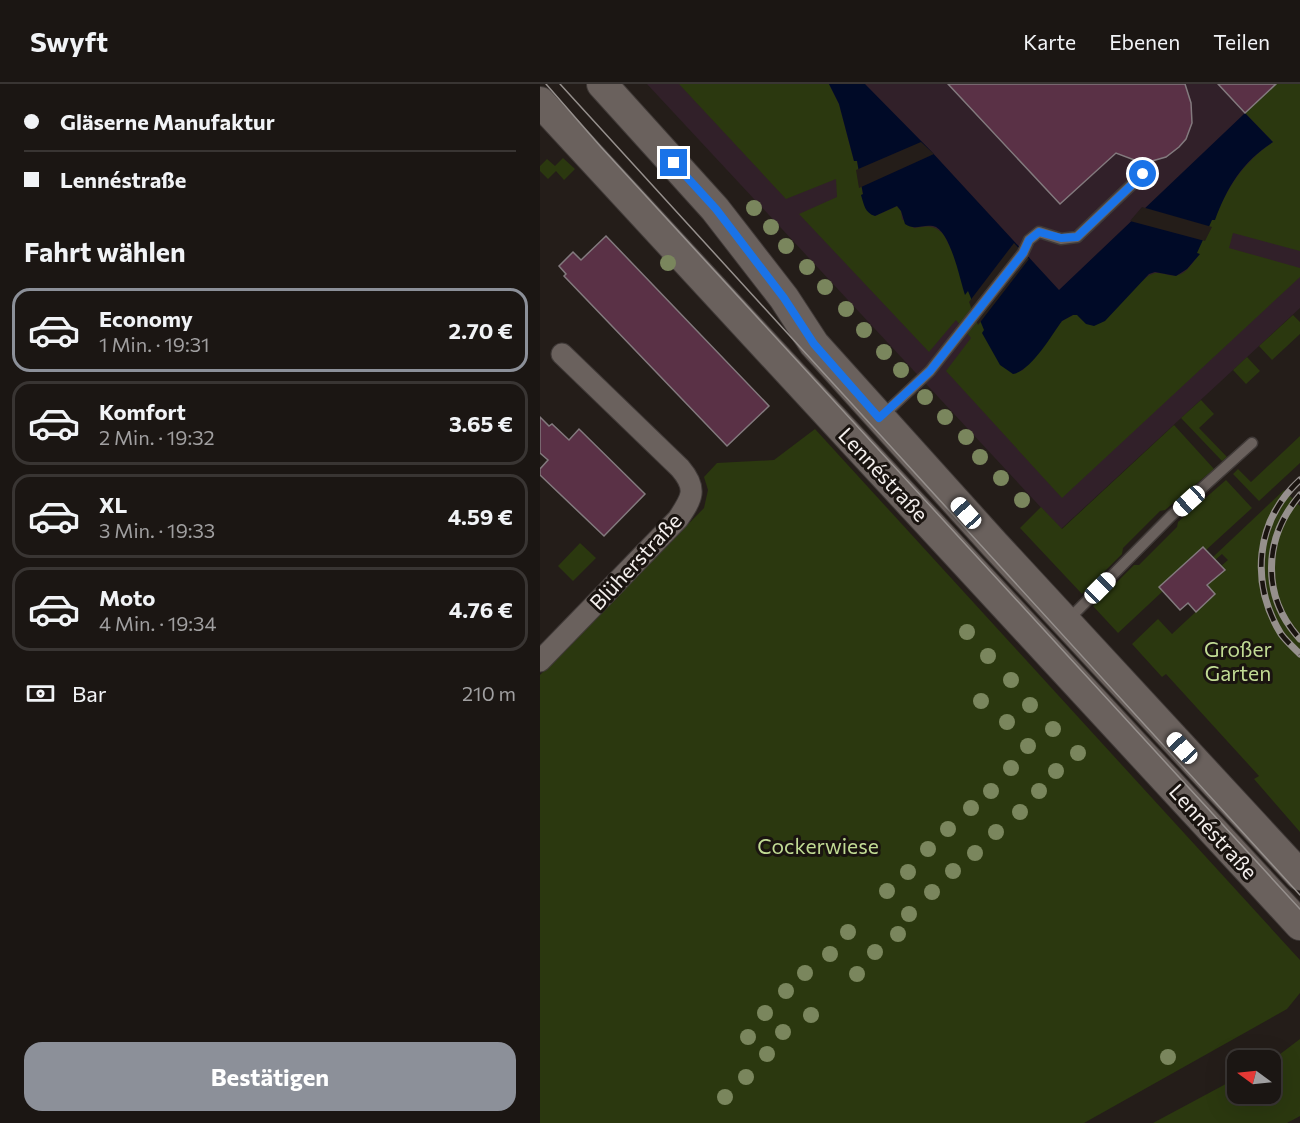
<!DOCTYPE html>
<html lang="de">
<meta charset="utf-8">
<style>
body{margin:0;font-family:Commissioner,sans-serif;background:#282321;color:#f1f3f6;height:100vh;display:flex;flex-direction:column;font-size:22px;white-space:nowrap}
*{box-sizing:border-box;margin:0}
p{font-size:20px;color:#a09fa0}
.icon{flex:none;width:33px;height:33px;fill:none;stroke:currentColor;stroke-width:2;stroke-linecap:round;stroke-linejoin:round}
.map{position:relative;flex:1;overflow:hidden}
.panel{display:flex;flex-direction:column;background:#1b1613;width:540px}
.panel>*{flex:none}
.hud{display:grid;align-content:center;height:132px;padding:0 24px;background:#1b1613}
.needle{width:39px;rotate:285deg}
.fabs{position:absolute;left:687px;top:966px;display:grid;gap:12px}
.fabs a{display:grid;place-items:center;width:54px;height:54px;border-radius:12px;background:#1b1613;box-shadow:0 6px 24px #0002,0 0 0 2px #393533;font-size:30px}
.end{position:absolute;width:27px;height:27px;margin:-14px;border:8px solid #1a73e8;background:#fff;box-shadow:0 0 0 3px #fff}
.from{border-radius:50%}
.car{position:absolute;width:18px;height:36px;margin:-18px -9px;border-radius:8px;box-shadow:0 0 4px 2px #0007;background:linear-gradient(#fff 24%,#345 0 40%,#fff 0 76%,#345 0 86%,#fff 0)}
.hud b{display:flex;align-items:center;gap:21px;height:57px;font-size:22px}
.hud b+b{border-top:2px solid #393533}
.hud i{width:15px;height:15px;background:#f1f3f6}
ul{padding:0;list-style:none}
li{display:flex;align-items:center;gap:18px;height:84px;margin:0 12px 9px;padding:0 12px;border:3px solid #393533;border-radius:18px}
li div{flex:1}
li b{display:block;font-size:22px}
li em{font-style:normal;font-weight:700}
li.selected{border-color:#8c9099}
li>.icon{width:54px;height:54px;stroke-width:1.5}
h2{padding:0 24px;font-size:27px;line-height:72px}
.pay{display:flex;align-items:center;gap:15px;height:66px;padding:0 24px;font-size:22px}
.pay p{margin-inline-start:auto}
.primary-button{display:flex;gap:12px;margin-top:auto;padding:12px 24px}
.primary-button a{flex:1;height:69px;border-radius:18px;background:#8c9099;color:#fff;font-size:24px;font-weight:700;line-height:69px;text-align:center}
header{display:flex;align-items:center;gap:36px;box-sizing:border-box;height:84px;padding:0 30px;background:#1b1613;border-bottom:2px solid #393533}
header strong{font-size:28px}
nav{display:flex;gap:33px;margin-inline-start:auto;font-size:21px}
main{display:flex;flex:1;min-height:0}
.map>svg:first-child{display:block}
</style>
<header>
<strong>Swyft</strong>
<nav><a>Karte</a><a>Ebenen</a><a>Teilen</a></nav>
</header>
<main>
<section class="panel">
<div class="hud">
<b><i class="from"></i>Gläserne Manufaktur</b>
<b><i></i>Lennéstraße</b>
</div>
<h2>Fahrt wählen</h2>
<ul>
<li class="selected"><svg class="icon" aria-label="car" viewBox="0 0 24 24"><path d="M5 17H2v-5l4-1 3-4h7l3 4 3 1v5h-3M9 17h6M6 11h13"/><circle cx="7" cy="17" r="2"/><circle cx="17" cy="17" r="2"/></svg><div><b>Economy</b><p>1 Min. · 19:31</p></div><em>2.70 €</em></li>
<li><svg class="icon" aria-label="car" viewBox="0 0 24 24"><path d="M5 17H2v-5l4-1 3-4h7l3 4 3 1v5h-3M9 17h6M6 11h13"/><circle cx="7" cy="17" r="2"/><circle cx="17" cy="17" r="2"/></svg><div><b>Komfort</b><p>2 Min. · 19:32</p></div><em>3.65 €</em></li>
<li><svg class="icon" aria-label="car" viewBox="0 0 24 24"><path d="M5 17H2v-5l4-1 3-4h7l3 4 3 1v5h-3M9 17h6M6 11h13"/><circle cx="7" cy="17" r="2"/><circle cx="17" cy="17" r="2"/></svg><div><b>XL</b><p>3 Min. · 19:33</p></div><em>4.59 €</em></li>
<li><svg class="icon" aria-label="car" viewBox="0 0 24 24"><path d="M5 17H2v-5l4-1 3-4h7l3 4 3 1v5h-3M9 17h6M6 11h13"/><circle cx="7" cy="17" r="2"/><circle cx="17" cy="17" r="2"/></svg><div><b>Moto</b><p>4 Min. · 19:34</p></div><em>4.76 €</em></li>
</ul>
<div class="pay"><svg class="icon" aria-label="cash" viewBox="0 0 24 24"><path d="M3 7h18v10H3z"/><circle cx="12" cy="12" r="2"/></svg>Bar<p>210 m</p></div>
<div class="primary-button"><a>Bestätigen</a></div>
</section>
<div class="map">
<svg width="760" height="1039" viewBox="0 0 760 1039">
<rect width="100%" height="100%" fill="#241d19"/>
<path fill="#312029" d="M107,0H760V224L521,445Z"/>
<path fill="#2b380f" d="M139,0H289L299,20L314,77H317L323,111L335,132L357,122L361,127L362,135L374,144C387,142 394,140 404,151L473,290L483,286L522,237L533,231H537L602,197C620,179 627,198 643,189C649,185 655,176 659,170L656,169L672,135L674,136C687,104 703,78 733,58L705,29L736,0H760V167L693,149L689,164L760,184V193L522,414L406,287L431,254L416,236L389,268L259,130L297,113L296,95L246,115Z
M23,74L35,85L24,96L16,87L8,95L0,87V82L7,75L15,82Z
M753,231L760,238V250L732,276L719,262Z
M707,273L720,287L706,300L693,286Z
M661,316L674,330L659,344L687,373L682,377L641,334Z
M634,341L674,385L625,426L620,427L583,464L582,470L542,510L480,444L501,423L522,445Z
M275,345L760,876V909L747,925L544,1039H0V591L164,424L168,406L164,393L177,379L234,376Z
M760,352V379L719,417L693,390L698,385L711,398Z
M686,396L712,424L666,466L663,463L620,503L623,507L578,549L553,522L594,481H599L637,443L638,438Z
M744,406L760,422V748L714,695L719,692L626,590L622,593L592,560L618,535L632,550L675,510L668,501L684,486L681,482L688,476L682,470L675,476L673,473Z
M40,459L56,474L33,497L18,482Z
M760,955V1032L747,1039H613L697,994L698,1010H730L731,977Z"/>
<path fill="#000a27" d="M289,0H325L390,66L519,206L705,29L733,58C703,77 687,103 675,136H672L657,169L660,170L647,185L636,192L615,188L609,190L565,237L554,242L546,240L537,231H533L522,237C511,252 491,287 473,290L460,281L442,249L444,246L428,207L425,211C420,196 410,145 393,142C382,140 375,147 365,140L361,127L357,122L335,132C325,129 324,121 321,111L323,110L317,77H314L299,20Z"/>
<path fill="#241d19" d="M381,58L394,70L319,104L316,86Z
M602,123L672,143L665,157L590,137Z
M474,159L489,175L438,241L429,218Z"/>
<path fill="#5a3146" stroke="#837a7e" stroke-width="1.5" d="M408,0H645L651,19L652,39L646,55L639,63L626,73L612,77H597L576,69L520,120Z
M678,0H736L705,29Z
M66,152L229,322L187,362L24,192L26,190L19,182L33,168L41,176Z
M0,333L9,342L12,340L29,356L39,345L105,410L64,452L0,391V385L8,376L0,369Z
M663,463L685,486L667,501L675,510L656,528L648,519L640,526L619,503Z"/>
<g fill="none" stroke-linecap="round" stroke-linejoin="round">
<defs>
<path id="service" d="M341,333L390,287L483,169L489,156L499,148L521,155L537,153L603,90
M527,537L631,432L712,359"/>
<path id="minor" d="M0,577L138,435C152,414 158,405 140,384L22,270"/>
<path id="secondary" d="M62,0L175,125L244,214L274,260L455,461L760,791
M0,18L760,841"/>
</defs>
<use href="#service" stroke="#403a38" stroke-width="13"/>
<use href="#minor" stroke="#403a38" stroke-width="23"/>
<use href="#secondary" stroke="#403a38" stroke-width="32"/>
<use href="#service" stroke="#6a615d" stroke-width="10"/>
<use href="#minor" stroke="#6a615d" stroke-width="21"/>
<use href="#secondary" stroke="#6a615d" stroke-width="30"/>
<path stroke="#96908d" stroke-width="1.5" d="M6,0L61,63L760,825
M20,0L760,811"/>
<defs>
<path id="rail" d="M760,396C715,437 710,499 741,550C746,557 754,564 760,570
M760,411C723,454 721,513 760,555"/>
</defs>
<use href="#rail" stroke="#96908d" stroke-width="7"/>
<use href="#rail" stroke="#1a1410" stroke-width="4.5" stroke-dasharray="14" stroke-linecap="butt"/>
</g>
<g fill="#7a865d">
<circle cx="214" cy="124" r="8"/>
<circle cx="231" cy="143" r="8"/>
<circle cx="246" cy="162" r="8"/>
<circle cx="128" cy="179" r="8"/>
<circle cx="267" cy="183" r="8"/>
<circle cx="285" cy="203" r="8"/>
<circle cx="306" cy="225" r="8"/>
<circle cx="324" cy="246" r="8"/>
<circle cx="344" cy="268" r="8"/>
<circle cx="361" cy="286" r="8"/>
<circle cx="385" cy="313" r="8"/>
<circle cx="405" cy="333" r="8"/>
<circle cx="426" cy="353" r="8"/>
<circle cx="440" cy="373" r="8"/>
<circle cx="461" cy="394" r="8"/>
<circle cx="482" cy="416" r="8"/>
<circle cx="427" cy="548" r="8"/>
<circle cx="448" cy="572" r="8"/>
<circle cx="471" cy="596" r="8"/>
<circle cx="441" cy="617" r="8"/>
<circle cx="490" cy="621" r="8"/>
<circle cx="467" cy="638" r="8"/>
<circle cx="513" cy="645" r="8"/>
<circle cx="488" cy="662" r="8"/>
<circle cx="538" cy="669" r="8"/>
<circle cx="471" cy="684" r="8"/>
<circle cx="516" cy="687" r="8"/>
<circle cx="451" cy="707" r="8"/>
<circle cx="499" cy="707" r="8"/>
<circle cx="431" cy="724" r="8"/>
<circle cx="480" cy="728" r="8"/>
<circle cx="408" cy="745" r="8"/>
<circle cx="456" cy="748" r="8"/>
<circle cx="388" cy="765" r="8"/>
<circle cx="435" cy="769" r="8"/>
<circle cx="413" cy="787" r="8"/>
<circle cx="368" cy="788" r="8"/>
<circle cx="347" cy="807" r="8"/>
<circle cx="392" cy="808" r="8"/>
<circle cx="369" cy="830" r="8"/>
<circle cx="308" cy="848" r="8"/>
<circle cx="358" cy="850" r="8"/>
<circle cx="335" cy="868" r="8"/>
<circle cx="290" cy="870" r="8"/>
<circle cx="265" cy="889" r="8"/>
<circle cx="317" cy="890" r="8"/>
<circle cx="246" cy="907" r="8"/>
<circle cx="225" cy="929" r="8"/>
<circle cx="271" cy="931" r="8"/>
<circle cx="243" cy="948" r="8"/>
<circle cx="208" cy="953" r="8"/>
<circle cx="227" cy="970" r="8"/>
<circle cx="628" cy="973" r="8"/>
<circle cx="206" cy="993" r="8"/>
<circle cx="185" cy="1013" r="8"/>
</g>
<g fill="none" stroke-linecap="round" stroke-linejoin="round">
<path stroke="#1a73e8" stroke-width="8" d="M134,79L176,125L244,214L274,260L339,334L390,287L483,169L489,156L499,148L521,154L537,153L603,90"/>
</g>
<g text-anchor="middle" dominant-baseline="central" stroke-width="6" stroke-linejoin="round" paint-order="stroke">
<g font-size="21" fill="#f4efed" stroke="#1a1410">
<text transform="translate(344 390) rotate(47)">Lennéstraße</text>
<text transform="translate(95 477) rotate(-47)">Blüherstraße</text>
<text transform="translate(674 747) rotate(48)">Lennéstraße</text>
</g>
<g font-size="21" fill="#c1db94" stroke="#1a1410">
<text x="698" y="564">Großer<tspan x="698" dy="24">Garten</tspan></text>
<text x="278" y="761">Cockerwiese</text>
</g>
</g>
</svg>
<div class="fabs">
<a><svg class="needle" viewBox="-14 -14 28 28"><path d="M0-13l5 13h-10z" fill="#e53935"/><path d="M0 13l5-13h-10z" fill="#a09fa0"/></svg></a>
</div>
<i class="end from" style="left:603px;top:90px"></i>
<i class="end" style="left:134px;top:79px"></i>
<i class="car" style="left:649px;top:417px;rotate:228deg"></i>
<i class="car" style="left:426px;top:429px;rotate:318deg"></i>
<i class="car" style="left:560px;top:504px;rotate:45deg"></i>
<i class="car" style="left:642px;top:664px;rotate:317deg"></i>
</div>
</main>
